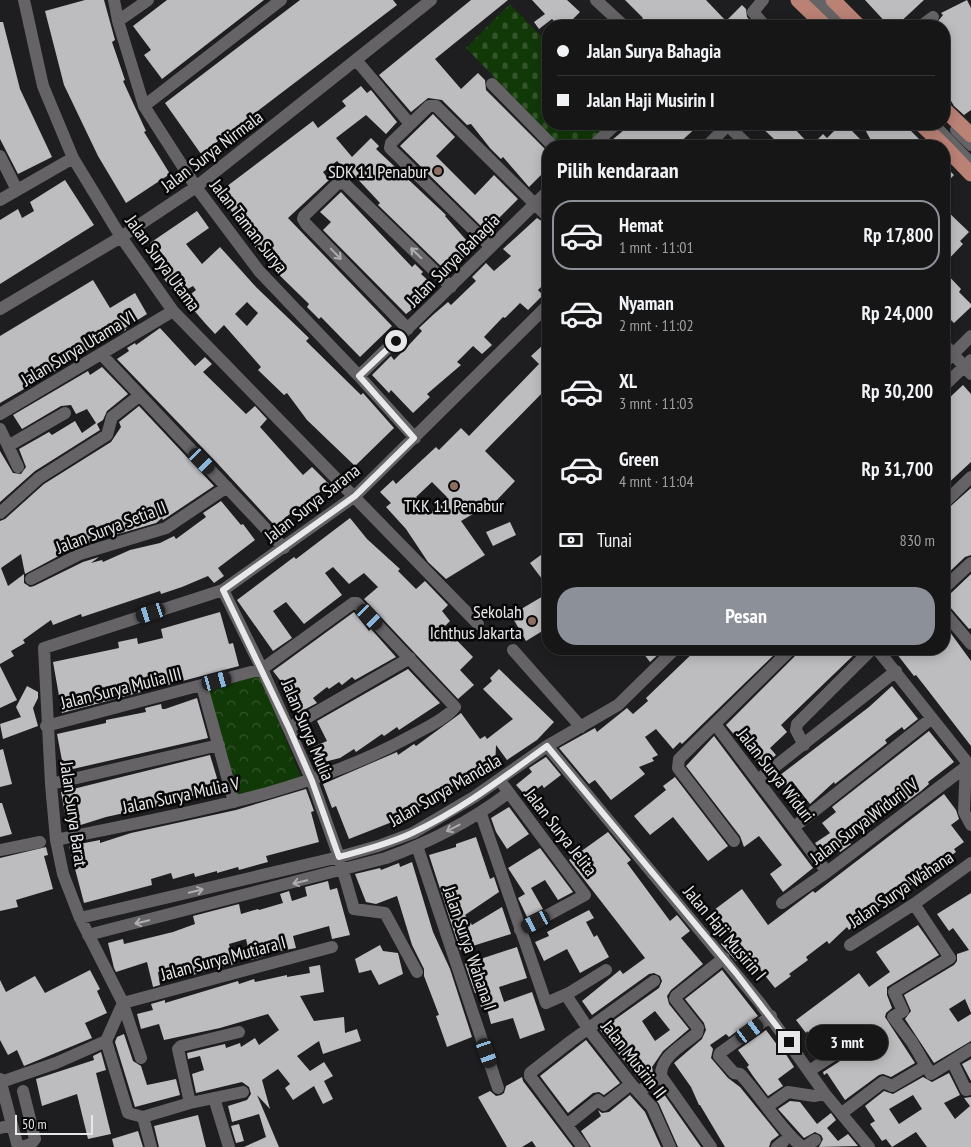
<!DOCTYPE html>
<html lang="id">
<meta charset="utf-8">
<style>
body{margin:0;font-family:"PT Sans Narrow",sans-serif;background:#1f1f20;color:#f1f3f6;height:100vh;display:flex;flex-direction:column;font-size:19px;white-space:nowrap}
*{box-sizing:border-box;margin:0}
p{font-size:16px;color:#9e9fa1}
.icon{flex:none;width:28px;height:28px;fill:none;stroke:currentColor;stroke-width:2;stroke-linecap:round;stroke-linejoin:round}
.map{position:relative;flex:1;overflow:hidden}
.sheet{position:absolute;left:542px;top:140px;width:408px;height:515px;display:flex;flex-direction:column;background:#161617;border-radius:20px;box-shadow:0 2px 12px #0003,0 0 0 1px #353536}
.sheet>*{flex:none}
.hud{position:absolute;left:542px;top:20px;width:408px;height:110px;border-radius:20px;box-shadow:0 2px 12px #0003,0 0 0 1px #353536;display:grid;align-content:center;height:110px;padding:0 15px;background:#161617}
.scale{position:absolute;left:15px;bottom:12px;width:78px;box-sizing:border-box;padding-left:5px;border:2px solid #e8e7e9;border-top:0;font-size:14px;line-height:18px;white-space:nowrap;color:#e8e7e9;-webkit-text-stroke:4px #080708;paint-order:stroke}
.end{position:absolute;width:22px;height:22px;margin:-11px;border:6px solid #e8e7e9;background:#111;box-shadow:0 0 0 2px #111}
.from{border-radius:50%}
.bubble{position:absolute;height:35px;border-radius:18px;background:#161617;box-shadow:0 2px 12px #0003,0 0 0 1px #353536;font-size:16px;font-weight:600;line-height:35px;text-align:center}
.car{position:absolute;width:15px;height:30px;margin:-15px -8px;border-radius:6px;box-shadow:0 0 4px 1px #0007;background:linear-gradient(#222 24%,#8ab4d8 0 40%,#222 0 76%,#8ab4d8 0 86%,#222 0)}
.hud b{display:flex;align-items:center;gap:18px;height:48px;font-size:19px}
.hud b+b{border-top:1px solid #353536}
.hud i{width:12px;height:12px;background:#f1f3f6}
ul{padding:0;list-style:none}
li{display:flex;align-items:center;gap:15px;height:70px;margin:0 10px 8px;padding:0 5px;border:2px solid transparent;border-radius:20px}
li div{flex:1}
li b{display:block;font-size:19px}
li em{font-style:normal;font-weight:600}
li.selected{border-color:#8c9099}
li>.icon{width:45px;height:45px;stroke-width:1.5}
h2{padding:0 15px;font-size:22px;line-height:60px}
.pay{display:flex;align-items:center;gap:12px;height:55px;padding:0 15px;font-size:19px}
.pay p{margin-inline-start:auto}
.action{display:flex;gap:10px;margin-top:auto;padding:10px 15px}
.action a{flex:1;height:58px;border-radius:20px;background:#8c9099;color:#fff;font-size:20px;font-weight:600;line-height:58px;text-align:center}
.map>svg:first-child{display:block}
</style>
<div class="map">
<svg width="971" height="1147" viewBox="0 0 971 1147">
<defs>
<pattern id="cemetery-stones" width="16" height="16" patternUnits="userSpaceOnUse" patternTransform="scale(1.25)"><rect width="16" height="16" fill="#113807"/><path d="M2 7V4a2 2 0 0 1 4 0v3zM10 15v-3a2 2 0 0 1 4 0v3z" fill="#34552b"/></pattern>
<pattern id="park-crowns" width="20" height="18" patternUnits="userSpaceOnUse" patternTransform="scale(1.25)"><rect width="20" height="18" fill="#113807"/><path d="M2 6a3 3 0 1 1 6 0M12 15a3 3 0 1 1 6 0" fill="none" stroke="#34552b"/></pattern>
</defs>
<rect width="100%" height="100%" fill="#1e1d1f"/>
<path fill="url(#cemetery-stones)" d="M510,4L541,36L549,41V124H605L606,127L584,146H561L466,48Z"/>
<path fill="url(#park-crowns)" d="M260,675L302,780L235,799L206,691Z"/>
<path fill="#bdbcbf" fill-rule="evenodd" d="M85,0H104L115,40L112,42L125,80L123,81L146,131L144,132L170,174L126,203L98,156L64,85L45,11Z
M167,0H264L162,79L144,55L151,50L133,26Z
M300,0H393L397,5L201,154L165,103Z
M471,0H508L435,59L461,89L478,73L485,80L486,90L549,153V181L542,174L529,187L503,157L501,159L490,148L471,124L467,125L442,100L428,98L411,112L379,75Z
M532,0H567L580,12L566,26H559L552,19L539,29L534,22L545,14Z
M625,0H706L726,21L742,5L746,9L747,17L755,26H636L643,18Z
M865,0H924L896,26H889Z
M967,0L971,8V110L964,115L954,106L944,89V26H934L943,15L941,13Z
M0,22H3L20,89L52,157L18,174L0,139Z
M361,86L367,93L371,90L397,122L386,134L366,115L336,138L352,157L371,138L379,146L376,149L446,215L445,216L474,249L447,272L378,205L380,203L352,173L351,175L337,161L323,172L329,180L288,218L392,326L360,357L321,317L319,319L307,307L309,304L269,265L237,223L239,221L218,193L313,121L318,128L346,106L342,101Z
M433,114L455,137L436,156L475,195L494,175L518,199L486,231L400,146Z
M631,124H700L676,146H605Z
M758,124H790L811,146L823,134L827,138L841,124H845L867,146H767L774,139Z
M862,124H904L926,146H874Z
M944,165L954,175L944,185Z
M65,180L94,225L0,284V220L18,209L22,218L34,211L30,202Z
M341,192L412,267L415,264L423,272L421,274L432,284L425,291L429,296L406,314L323,230L331,222L320,212Z
M944,208L969,232L960,241L963,244L944,264Z
M197,211L209,228L186,244L202,264L220,247L257,288L309,338L306,341L361,395L363,393L394,428L355,466L307,420L287,393L284,395L258,370L261,367L224,325L215,334L204,322L192,308L198,302L191,294L196,290L193,286L186,290L180,283L172,289L164,279L171,273L150,243ZM247,302L258,313L247,326L235,314Z
M537,218L549,226V279L538,290L543,295L528,310L520,303L505,318L503,317L484,337L492,345L482,354L473,346L457,362L461,365L427,394L430,397L413,413L391,390L389,393L372,375L391,356L394,360L408,346L422,331L419,328L434,314L448,302L451,305L476,281L472,277L486,263L494,271L511,256L503,249Z
M944,271L961,289L959,292L971,304V307L954,323L944,313Z
M93,280L110,308L135,293L147,314L125,328L126,330L118,334L117,332L78,356L79,357L0,403V336Z
M160,328L195,366L205,357L212,364L203,372L246,414L255,406L267,419L260,427L303,475L312,467L331,486L324,492L322,490L301,509L298,506L276,527L218,464L117,359L129,351L127,348L135,343L136,345Z
M545,343L549,347V386L485,451L515,481L497,500L461,521L485,555L446,579L428,562L406,529L386,507L391,503L380,492L393,480L396,484L436,447L439,450L461,428L469,436L539,364L531,356ZM432,482L447,497L428,515L416,497Z
M102,367L128,394L107,411L103,420L97,424L100,430L35,471L0,502V451L13,473L21,474L26,467L19,449L49,432L52,435L75,421L82,433L96,423L87,409L76,414L71,405L61,406L22,429L13,415L88,371L90,375Z
M963,385L971,394V462L944,487V410L950,404L947,400Z
M139,406L214,486L163,520L162,518L156,523L77,546L25,574L21,554L1,568L8,586L24,574V583L30,587L34,586L83,562L99,557L91,563L102,560L103,562L130,550L160,543L174,536L176,539L206,517L203,513L221,501L241,525L243,524L255,540L218,568L224,576L214,583L208,576L182,587L161,594L160,591L82,617L81,614L53,625L51,620L23,640L25,643L11,651L14,656L0,664V521L5,519L44,484L111,442L121,427L119,422Z
M971,488V555L965,557L944,577V512Z
M350,518L367,539L400,569L398,571L416,589L425,581L448,605L442,611L450,621L444,627L473,657L460,670L474,685L458,699L364,599L378,587L364,573L349,584L333,567L325,573L342,595L304,624L286,602L273,611L292,638L273,651L237,600L294,557L296,559Z
M510,522L516,535L493,546L486,532Z
M549,549V574L542,579L530,563Z
M971,574V628L969,629L950,607L944,604V596L950,594Z
M545,595L549,601V627L526,641L511,615Z
M220,612L229,644L233,643L239,666L62,713L53,662L119,648L118,642L137,638L138,644L163,638L161,629Z
M354,612L369,631L371,629L396,657L355,680L352,677L342,685L339,682L329,689L327,687L313,698L317,703L298,713L283,693L287,689L273,671Z
M944,624L971,661V746L927,689L916,675L914,676L893,649H944Z
M640,649H664L650,662Z
M697,649H780L682,744L680,742L673,749L656,729L645,737L658,755L652,758L654,761L639,767L645,774L611,800L595,780L589,784L559,748L595,728L597,732L627,708L633,714L648,701L646,698Z
M802,649H860L781,725L787,732L770,748L776,755L761,767L726,725Z
M0,666L17,700L0,708Z
M408,669L440,703L399,730L397,727L384,736L382,734L356,752L354,749L340,758L320,763L313,747L327,741L317,721Z
M499,669L554,722L537,740L507,760L496,745L495,770L487,765L483,768L481,765L455,781L457,784L437,797L417,808L390,816L392,822L349,839L336,806L332,808L323,784L397,752L398,755L414,744L416,746L461,713L480,739L485,736L487,739L513,719L483,689L492,681L490,678Z
M27,686L38,692V698L33,708L38,726L3,739L0,724L21,717L16,707Z
M892,686L918,719L904,730L902,727L885,740L887,743L835,784L834,782L810,804L792,781L782,788L775,779L869,707Z
M197,698L208,738L64,771L57,734L106,723V720L146,712L145,708L161,704L162,709H165Z
M929,731L954,762L928,782L929,784L921,791L905,803L904,801L891,809L849,842L851,844L840,852L839,850L826,857L815,843L830,833L822,823L836,812L832,807Z
M714,736L813,868L783,892L770,874L782,865L759,836L744,847L740,836L686,766Z
M3,749L12,784L0,787V750Z
M210,755L220,788L138,812V810L106,817L68,829L61,792Z
M546,757L561,775L544,788L542,785L527,797L516,785L532,772L529,768Z
M675,777L728,846L708,861L673,817L650,835L634,816L666,790L663,786Z
M306,789L314,811L311,812L319,842L266,856L268,862L239,870L238,867L217,873V871L195,877L194,873L173,879L171,873L151,879L152,885L84,903L69,846L100,840V843L131,833L236,810Z
M944,794L956,810L959,819L951,825L964,842L954,849L956,852L907,888L906,887L895,893L849,930L847,927L829,944L827,941L819,947L806,957L808,960L789,974L791,976L775,988L747,953L736,961L721,944L732,935L714,910L742,889L768,925L813,891L815,893Z
M0,803H2L12,834L0,837Z
M509,807L529,834L507,849L496,832L491,818Z
M608,832L631,860L627,863L670,921L677,915L690,931L681,938L703,964L671,990L667,996L669,1004L689,1029L663,1051L652,1067L653,1072L640,1081L600,1030L659,988L662,981L660,976L654,973L649,974L592,1015L582,1001L620,970L623,974L645,958L569,860ZM655,1011L670,1030L655,1041L642,1021Z
M476,837L490,879L494,877L499,892L465,915L472,925L502,907L511,934L460,950L429,855L456,847V844Z
M46,847L48,855L44,856L53,889L16,900L18,907L0,911V858Z
M540,848L573,892L558,900L545,880L531,888L543,909L527,917L518,898L525,894L508,868Z
M412,862L433,932L450,969L472,1037L447,1047L436,1016L439,1015L424,976V969L412,945L397,896L376,904L366,902L355,874L380,868L381,870L399,863L400,867Z
M328,881L330,890L337,888L350,935L332,939L329,926L293,936L296,948L264,954L265,956L251,960L246,939L229,944L234,964L181,978L178,966L158,972L160,985L153,987L147,962L116,972L114,968L108,943L123,939L124,944L173,932L195,924L193,916L239,904L241,914L258,909L259,910L283,903L280,894L289,891L292,901L307,896L305,887Z
M971,893V1013L965,999L949,1009L958,1022L971,1014V1041L934,1063L905,1019L911,1011L904,995L954,965L957,961V954L969,950L953,928L949,931L937,914Z
M589,910L594,918L586,922L594,937L597,935L609,957L580,973L567,949L544,961L535,942L549,936L547,932Z
M918,925L939,955L887,987V995L892,1008L886,1013L885,1017L915,1063L891,1077L883,1074L879,1075L845,1100L827,1073L824,1075L823,1072L851,1054L854,1047L853,1043L849,1040H842L821,1054L807,1031L806,1033L796,1020L859,973L869,987L890,972L876,952Z
M380,945L383,951L398,953L403,974L379,985L371,970L359,973L355,959Z
M517,947L527,978L499,987L504,1002L532,992L545,1030L520,1039L513,1018L491,1024L486,1005L481,1007L477,993H475L465,964Z
M320,965L324,992L300,996L314,1021L344,1017L345,1033L357,1029L361,1041L323,1054L319,1041L297,1056L310,1071L324,1062L333,1076L324,1081L333,1099L323,1104L314,1086L293,1100L285,1088L290,1084L278,1069L262,1080L270,1109L257,1095L279,1147H244L266,1137L259,1114L232,1122L228,1106L247,1100L251,1094L249,1087L242,1082L196,1093L192,1074L204,1070L200,1056L188,1059L187,1053L225,1044L226,1048L240,1043L241,1047L255,1038L259,1045L279,1030L268,1014L220,1028L164,1040L159,1024L141,1029L137,1014L153,1010L151,1004L165,1000V1003L238,981L239,984L254,979L255,982L287,975V977L310,973L309,967Z
M90,970L100,989L97,991L107,1013L85,1023L92,1038L24,1066L17,1050L8,1055L0,1040V980L6,992L35,976L45,993Z
M722,970L758,1016L729,1037L726,1034L710,1045L713,1049L711,1058L728,1078L740,1087L779,1135L771,1141L769,1147H725L700,1105H699L691,1087L674,1063L702,1039L706,1030L704,1023L685,999Z
M766,1030L778,1046L780,1045L794,1067L778,1079L783,1086L768,1096L753,1076L747,1067L749,1065L738,1050Z
M124,1034L133,1061L141,1066L147,1085L176,1079L180,1095L135,1107L115,1042L117,1037Z
M586,1040L620,1083L604,1095L599,1092L593,1093L568,1113L540,1076Z
M101,1052L106,1070L96,1073L111,1134L88,1139L77,1094L42,1106L36,1079L94,1060L93,1056Z
M971,1059V1081L962,1064Z
M949,1073L960,1095L944,1103L955,1119L970,1106L964,1098L971,1097V1147H927L916,1132L892,1147L886,1139L882,1141L870,1124L875,1121L865,1106L884,1091L893,1094L923,1077L932,1082ZM913,1095L922,1109L899,1124L889,1109Z
M522,1077L523,1081L573,1147H536L532,1141L522,1147H507L478,1097L490,1091L496,1096L501,1095L504,1093L506,1086Z
M659,1087L701,1147H678L659,1104L651,1093Z
M630,1095L645,1112L661,1147H591L581,1131L601,1116L598,1110L602,1113L609,1112Z
M790,1101L800,1102L817,1124L831,1113L836,1120L827,1128L838,1141L848,1134L858,1146L819,1147L823,1139L821,1135L815,1132L804,1138L778,1109Z
M198,1115L206,1147H159L154,1126Z
M239,1124L244,1141L236,1143L231,1126Z
M138,1131L143,1147H114L112,1139Z"/>
<g fill="none" stroke-linecap="round" stroke-linejoin="round">
<path stroke="#656366" stroke-width="12" d="M24,0L43,86L73,158L121,237L173,311L478,624
M114,0L118,21L144,106L196,187L259,271L359,376L415,438
M596,0L624,26
M763,0L753,12L765,26
M810,0L836,26
M823,0L839,16
M118,21L148,0
M795,26H796
M921,26L933,17
M357,61L410,124
M492,84L553,146
M144,106L281,0
M726,124L749,146
M933,124L971,163
M956,130L971,145
M593,146L616,124
M707,146L729,124
M0,156L17,190
M0,200L73,158
M491,247L390,148L391,143L429,106H436L549,218
M0,309L121,237L196,187L431,0
M408,329L306,224L303,219L304,216L337,184L344,183L451,287
M944,344L971,374
M101,354L284,548
M944,363L971,336
M359,376L549,190
M944,386L971,360
M0,414L173,311
M0,429L18,467
M8,446L65,413
M944,503L971,477
M0,513L39,478L107,435L112,417L139,396
M31,579L80,554L166,528L227,487
M944,588L971,563
M223,590L262,669L312,781L339,857L354,909L385,913L417,972
M944,612L971,644
M877,649L966,761L964,812L971,825
M513,650L581,727
M202,686L234,802
M715,724L827,872
M46,726L262,669L353,603H357L455,707C446,719 425,728 411,736C302,796 177,814 56,840
M289,728L410,658
M804,745L796,730L797,724L872,649
M547,746L760,1003L825,1094L869,1147
M758,780L896,671
M51,784L219,745
M504,786L585,895L520,930
M481,814L546,1003L569,993L606,970
M794,827L932,718
M734,841L678,768L679,759L791,649
M417,846L498,1088
M0,850L40,842
M782,903L827,872L967,766
M914,904L950,958L894,992L903,1011L893,1017L912,1042L926,1066
M80,918L339,857L378,846L413,833L474,797L547,746L618,705L675,649
M88,935L386,858C430,842 471,821 508,793
M850,945L914,904L971,863
M566,995L589,1030L631,1084L652,1107L670,1147
M123,1003L80,918L63,874L56,840L51,784L44,648L223,590L355,496L549,304
M123,1003L106,1041L128,1113L143,1117L190,1103L243,1092
M123,1003L332,947
M123,1004L141,1058
M771,1016L720,1053L719,1056L734,1073L740,1074C756,1090 787,1138 803,1147
M952,1061L971,1049
M809,1071L846,1047
M661,1076L711,1147
M0,1079L18,1147
M1,1082L56,1063L106,1041
M640,1091L661,1076C660,1056 684,1045 697,1033L698,1028L675,999L676,996L724,958
M214,1098L229,1147
M190,1103L178,1049L181,1046L239,1032
M768,1106L788,1092L814,1096L825,1094
M842,1113L883,1082L892,1086L926,1066L931,1074L952,1061L966,1090L971,1089
M143,1117L151,1147
M568,1124L598,1100L604,1105L631,1084
M0,1128L12,1125
M22,1147L31,1144L35,1139L23,1091
M583,1147L530,1076V1073L571,1041L654,981
M777,1147L783,1142
M805,1147L815,1140"/>
<path stroke="#ba8175" stroke-width="15" d="M798,0L825,26
M833,0L859,26
M944,109L971,135
M921,124L944,146
M944,146L971,174"/>
</g>
<defs><path id="oneway-shaft" d="M-6 0H5M1.5-3L5.5 0L1.5 3" fill="none" stroke-width="1.6" stroke-linecap="round" stroke-linejoin="round" transform="scale(1.25)"/></defs>
<g stroke="#adacae">
<use href="#oneway-shaft" transform="translate(416 253) rotate(-136)"/>
<use href="#oneway-shaft" transform="translate(336 254) rotate(46)"/>
<use href="#oneway-shaft" transform="translate(453 828) rotate(153)"/>
<use href="#oneway-shaft" transform="translate(300 882) rotate(166)"/>
<use href="#oneway-shaft" transform="translate(196 891) rotate(-13)"/>
<use href="#oneway-shaft" transform="translate(142 922) rotate(166)"/>
</g>
<g fill="none" stroke-linecap="round" stroke-linejoin="round">
<path stroke="#e8e7e9" stroke-width="6" d="M396,341L359,376L414,438L355,496L223,590L289,728L312,781L339,857C364,850 389,844 412,833C460,811 504,777 547,746L736,973L789,1042"/>
</g>
<g fill="#8d6e63" stroke="#080708" stroke-width="2">
<circle cx="438" cy="171" r="5"/>
<circle cx="454" cy="486" r="5"/>
<circle cx="532" cy="621" r="5"/>
</g>
<g text-anchor="middle" dominant-baseline="central" stroke-width="5" stroke-linejoin="round" paint-order="stroke">
<g font-size="18" fill="#e8e7e9" stroke="#080708">
<text transform="translate(212 151) rotate(-37)">Jalan Surya Nirmala</text>
<text transform="translate(249 226) rotate(52)">Jalan Taman Surya</text>
<text transform="translate(453 260) rotate(-45)">Jalan Surya Bahagia</text>
<text transform="translate(163 263) rotate(54)">Jalan Surya Utama</text>
<text transform="translate(78 348) rotate(-31)">Jalan Surya Utama VI</text>
<text transform="translate(312 503) rotate(-38)">Jalan Surya Sarana</text>
<text transform="translate(111 527) rotate(-21)">Jalan Surya Setia II</text>
<text transform="translate(121 688) rotate(-14)">Jalan Surya Mulia III</text>
<text transform="translate(308 730) rotate(67)">Jalan Surya Mulia</text>
<text transform="translate(776 775) rotate(52)">Jalan Surya Widuri</text>
<text transform="translate(445 790) rotate(-30)">Jalan Surya Mandala</text>
<text transform="translate(181 795) rotate(-12)">Jalan Surya Mulia V</text>
<text transform="translate(74 814) rotate(82)">Jalan Surya Barat</text>
<text transform="translate(864 821) rotate(-37)">Jalan Surya Widuri IV</text>
<text transform="translate(561 832) rotate(52)">Jalan Surya Jelita</text>
<text transform="translate(901 889) rotate(-34)">Jalan Surya Wahana</text>
<text transform="translate(725 933) rotate(50)">Jalan Haji Musirin I</text>
<text transform="translate(470 948) rotate(71)">Jalan Surya Wahana I</text>
<text transform="translate(223 958) rotate(-15)">Jalan Surya Mutiara I</text>
<text transform="translate(634 1059) rotate(52)">Jalan Musirin II</text>
</g>
<g font-size="18" fill="#e8e7e9" stroke="#080708" text-anchor="end">
<text x="428" y="171">SDK 11 Penabur</text>
<text x="454" y="505" text-anchor="middle">TKK 11 Penabur</text>
<text x="522" y="611">Sekolah<tspan x="522" dy="21">Ichthus Jakarta</tspan></text>
</g>
</g>
</svg>
<div class="scale">50 m</div>
<i class="end from" style="left:396px;top:341px"></i>
<i class="end" style="left:789px;top:1042px"></i>
<div class="bubble" style="left:806px;top:1025px;width:82px">3 mnt</div>
<i class="car" style="left:202px;top:461px;rotate:136deg"></i>
<i class="car" style="left:151px;top:613px;rotate:252deg"></i>
<i class="car" style="left:370px;top:617px;rotate:136deg"></i>
<i class="car" style="left:217px;top:681px;rotate:75deg"></i>
<i class="car" style="left:536px;top:922px;rotate:243deg"></i>
<i class="car" style="left:750px;top:1031px;rotate:54deg"></i>
<i class="car" style="left:487px;top:1053px;rotate:161deg"></i>
<div class="hud">
<b><i class="from"></i>Jalan Surya Bahagia</b>
<b><i></i>Jalan Haji Musirin I</b>
</div>
<section class="sheet">
<h2>Pilih kendaraan</h2>
<ul>
<li class="selected"><svg class="icon" aria-label="car" viewBox="0 0 24 24"><path d="M5 17H2v-5l4-1 3-4h7l3 4 3 1v5h-3M9 17h6M6 11h13"/><circle cx="7" cy="17" r="2"/><circle cx="17" cy="17" r="2"/></svg><div><b>Hemat</b><p>1 mnt · 11:01</p></div><em>Rp 17,800</em></li>
<li><svg class="icon" aria-label="car" viewBox="0 0 24 24"><path d="M5 17H2v-5l4-1 3-4h7l3 4 3 1v5h-3M9 17h6M6 11h13"/><circle cx="7" cy="17" r="2"/><circle cx="17" cy="17" r="2"/></svg><div><b>Nyaman</b><p>2 mnt · 11:02</p></div><em>Rp 24,000</em></li>
<li><svg class="icon" aria-label="car" viewBox="0 0 24 24"><path d="M5 17H2v-5l4-1 3-4h7l3 4 3 1v5h-3M9 17h6M6 11h13"/><circle cx="7" cy="17" r="2"/><circle cx="17" cy="17" r="2"/></svg><div><b>XL</b><p>3 mnt · 11:03</p></div><em>Rp 30,200</em></li>
<li><svg class="icon" aria-label="car" viewBox="0 0 24 24"><path d="M5 17H2v-5l4-1 3-4h7l3 4 3 1v5h-3M9 17h6M6 11h13"/><circle cx="7" cy="17" r="2"/><circle cx="17" cy="17" r="2"/></svg><div><b>Green</b><p>4 mnt · 11:04</p></div><em>Rp 31,700</em></li>
</ul>
<div class="pay"><svg class="icon" aria-label="cash" viewBox="0 0 24 24"><path d="M3 7h18v10H3z"/><circle cx="12" cy="12" r="2"/></svg>Tunai<p>830 m</p></div>
<div class="action"><a>Pesan</a></div>
</section>
</div>
